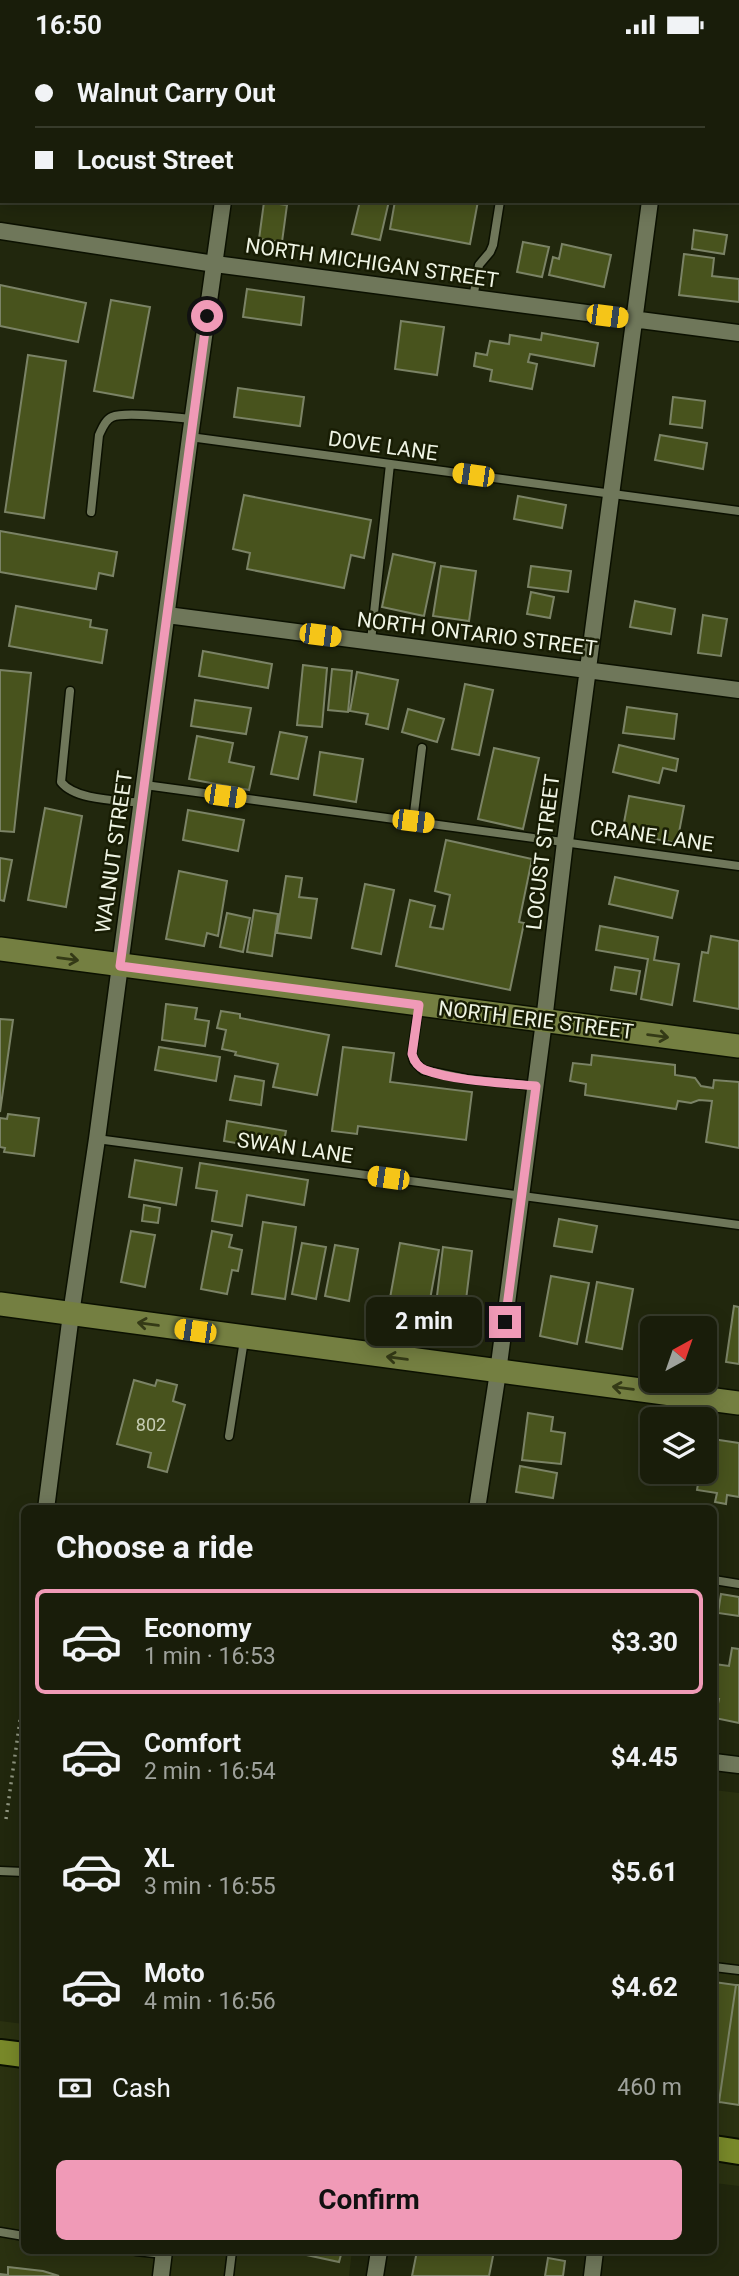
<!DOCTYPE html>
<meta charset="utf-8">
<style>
body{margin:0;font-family:Roboto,sans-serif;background:#222613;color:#f1f3f6;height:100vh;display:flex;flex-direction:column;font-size:26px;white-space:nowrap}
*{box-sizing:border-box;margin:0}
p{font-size:23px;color:#9fa29c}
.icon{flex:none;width:38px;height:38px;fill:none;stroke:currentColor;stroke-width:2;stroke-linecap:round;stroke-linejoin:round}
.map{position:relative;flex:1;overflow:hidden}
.panel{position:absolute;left:21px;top:1456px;width:696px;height:749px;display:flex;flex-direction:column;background:#191d0a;border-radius:10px;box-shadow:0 4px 18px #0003,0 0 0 2px #373b2b}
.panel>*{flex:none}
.hud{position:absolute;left:0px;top:0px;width:740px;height:154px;box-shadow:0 4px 18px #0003,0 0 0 2px #373b2b;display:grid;align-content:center;height:154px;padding:0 35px;background:#191d0a}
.needle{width:46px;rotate:40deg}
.controls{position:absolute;left:640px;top:1267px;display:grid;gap:14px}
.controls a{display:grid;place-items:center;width:77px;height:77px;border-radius:10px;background:#191d0a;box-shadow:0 4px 18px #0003,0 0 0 2px #373b2b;font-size:35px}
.end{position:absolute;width:32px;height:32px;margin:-16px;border:9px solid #f09ab7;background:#111;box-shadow:0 0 0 4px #111}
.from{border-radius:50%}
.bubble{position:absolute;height:49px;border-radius:10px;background:#191d0a;box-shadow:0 4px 18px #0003,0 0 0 2px #373b2b;font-size:23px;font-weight:700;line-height:49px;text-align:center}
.car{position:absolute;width:21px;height:42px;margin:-21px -10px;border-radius:9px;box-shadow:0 0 5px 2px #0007;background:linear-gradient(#f5c518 24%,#345 0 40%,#f5c518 0 76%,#345 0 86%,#f5c518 0)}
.hud b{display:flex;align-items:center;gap:24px;height:66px;font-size:26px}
.hud b+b{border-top:2px solid #373b2b}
.hud i{width:18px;height:18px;background:#f1f3f6}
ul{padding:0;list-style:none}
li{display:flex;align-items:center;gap:21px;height:105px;margin:0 14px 10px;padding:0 21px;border:4px solid transparent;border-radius:10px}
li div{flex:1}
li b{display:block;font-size:26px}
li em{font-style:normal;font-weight:700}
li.selected{border-color:#f09ab7}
li>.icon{width:63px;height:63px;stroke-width:1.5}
h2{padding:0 35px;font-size:32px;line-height:84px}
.pay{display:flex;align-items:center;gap:18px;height:77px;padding:0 35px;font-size:26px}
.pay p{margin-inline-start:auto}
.button{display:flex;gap:14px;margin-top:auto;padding:14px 35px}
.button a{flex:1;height:80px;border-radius:10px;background:#f09ab7;color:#111;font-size:28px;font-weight:700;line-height:80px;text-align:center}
.status{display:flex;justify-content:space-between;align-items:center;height:49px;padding:0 35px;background:#191d0a;direction:ltr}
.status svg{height:19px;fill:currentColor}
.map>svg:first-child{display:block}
</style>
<div class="status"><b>16:50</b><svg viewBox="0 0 49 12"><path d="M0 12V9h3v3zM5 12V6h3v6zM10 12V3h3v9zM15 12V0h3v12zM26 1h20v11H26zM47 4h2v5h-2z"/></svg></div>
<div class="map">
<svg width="739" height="2227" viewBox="0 0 739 2227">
<rect width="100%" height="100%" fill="#21270d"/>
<path fill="#2a3110" d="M637,0H739V112L738,2Z
M714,1741L739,1744V2137L714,2134Z
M0,1972L24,1975V2202H352L349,2227H0Z"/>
<path fill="#48531d" stroke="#7b8366" stroke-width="2" d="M85,0H145V2Z
M346,0H377V2H346Z
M439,0H513L523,2H439Z
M360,152H389L380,191L352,185Z
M395,152H478L470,195L390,180Z
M264,153L287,156L282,193L259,190Z
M694,181L727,186L724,205L692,200Z
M523,193L549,198L542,228L517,223Z
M562,195L611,206L604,238L549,226L553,208L559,210Z
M684,205L714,209L712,227L739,230V253L679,246Z
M0,236L86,254L78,293L0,277Z
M247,240L304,248L301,276L243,268Z
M111,251L150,258L133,349L94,342Z
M401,272L444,278L437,326L395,320Z
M542,284L598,294L594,317L530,305L528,313L537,315L532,340L490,332L492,321L474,317L476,304L487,306L490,292L509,295L510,286L541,291Z
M28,306L66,312L44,469L5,463Z
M238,339L304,348L300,377L234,368Z
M673,348L705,352L702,379L670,375Z
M660,386L707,394L703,420L655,411Z
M244,446L371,471L364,509L351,506L344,539L247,520L250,504L233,500Z
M518,447L566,456L562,479L514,470Z
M0,482L117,503L113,527L99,524L96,540L0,523Z
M393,505L435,514L424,567L382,558Z
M441,517L476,522L469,572L433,567Z
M531,517L571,522L568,543L528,538Z
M531,543L554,548L550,569L527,565Z
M635,552L675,560L671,585L630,578Z
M16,557L91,571L90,578L107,581L102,614L9,597Z
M703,566L727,570L721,607L698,604Z
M203,602L272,615L268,639L199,627Z
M303,616L327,619L322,678L297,676Z
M332,620L352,622L348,663L328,661Z
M0,621L31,624L14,783L0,782Z
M357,623L398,631L388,680L366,675L368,665L350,662Z
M465,635L493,641L479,706L452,700Z
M195,651L251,659L246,685L191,677Z
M627,658L677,665L674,690L623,684Z
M408,660L444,670L437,693L402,683Z
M280,683L307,688L298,730L271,725Z
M197,687L233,694L229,713L254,718L249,741L189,730Z
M619,696L678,710L676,722L663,719L659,734L613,723Z
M494,699L539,709L523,780L478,770Z
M320,703L363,710L356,753L314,746Z
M629,747L684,757L677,794L622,784Z
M45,759L82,767L66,858L28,851Z
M188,761L244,771L238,802L183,791Z
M446,791L532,810L519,873L524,874L510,941L396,917L410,851L435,857L430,878L443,880L450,846L435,842Z
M0,809L12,811L4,852L0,851Z
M179,822L227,832L218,887L207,884L204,897L166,890Z
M286,827L302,829L299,848L317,850L311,889L277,884Z
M615,828L678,842L672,869L609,855Z
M365,835L394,841L381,905L352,899Z
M254,861L278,865L272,907L247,903Z
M227,864L250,869L243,903L220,898Z
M600,877L658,888L654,911L679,915L672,956L641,950L648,910L596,901Z
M711,887L739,892V960L694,952L702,903L708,904Z
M615,918L640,922L636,945L611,941Z
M166,955L197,959L195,970L209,972L205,997L162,991Z
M221,962L240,965V969L329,986L317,1046L273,1038L278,1015L235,1006L236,1003L222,1000L226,981L217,979Z
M0,970L13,971L0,1063Z
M159,998L220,1008L216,1032L155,1021Z
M343,998L394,1004L390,1033L472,1043L466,1091L358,1077L357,1085L332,1082Z
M592,1006L675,1016V1026L695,1029L701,1037L713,1039L714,1031L739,1033V1099L706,1093L712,1052L699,1051L691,1054L678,1052L676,1060L585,1046L586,1035L570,1032L573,1014L591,1016Z
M235,1027L264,1032L261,1056L230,1051Z
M8,1065L39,1069L34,1107L4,1103L5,1099L0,1098V1069L7,1070Z
M227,1072L286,1082L282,1102L224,1092Z
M135,1111L182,1119L176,1156L129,1148Z
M200,1114L308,1131L304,1156L247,1146L242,1177L212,1172L217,1142L196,1139Z
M144,1156L160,1159L158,1174L142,1172Z
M559,1170L597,1177L592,1203L554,1197Z
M263,1173L296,1178L285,1250L252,1245Z
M131,1182L155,1186L145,1238L121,1233Z
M212,1182L232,1186L229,1198L242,1201L238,1222L232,1221L227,1245L201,1240Z
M302,1194L326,1198L316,1250L292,1245Z
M400,1194L439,1201L427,1267L388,1260Z
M335,1196L358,1200L349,1252L325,1247Z
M443,1198L472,1202L465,1259L436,1255Z
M551,1227L589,1234L577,1295L540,1287Z
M597,1233L633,1240L622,1300L586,1293Z
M734,1257L739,1258V1315L726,1313Z
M134,1331L155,1337L157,1331L177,1336L173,1352L185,1356L167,1423L148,1418L151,1404L117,1395Z
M528,1364L553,1368L551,1382L565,1384L561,1415L522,1411Z
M706,1389L739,1394V1448L727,1446L726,1455L715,1453L717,1444L697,1441L700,1423H705Z
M520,1417L557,1424L553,1449L516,1443Z
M721,1545L739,1548V1567L718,1564Z
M732,1599L739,1600V1674L715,1669L719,1650H714V1615L729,1617Z
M714,1933L736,1936L719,2053L714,2052Z
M736,1936H739V2056L719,2053Z
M288,2202H342L339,2213Z
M417,2202H494L489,2227H412Z
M548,2209L565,2212L563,2227H545Z
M8,2218L43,2222L59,2227H0V2225L8,2226Z"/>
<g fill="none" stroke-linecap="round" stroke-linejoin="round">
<defs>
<path id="lane" d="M473,249L479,216L490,203L493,196L500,152
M190,388L739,462
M91,463L99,386C102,380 105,371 112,368C126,362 175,369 192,370
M371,592L390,415
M70,642L61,733C76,752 119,751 142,754
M145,736L739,817
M413,772L422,699
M419,956L412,1005L414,1012L423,1021L467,1030L535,1037
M97,1090L739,1176
M229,1387L244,1291
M714,1531L739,1535
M0,1822L24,1823
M714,1918L739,1921
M0,2183L24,2187
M136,2202L164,2205
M229,2227L232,2202"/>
<path id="street" d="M244,2V0
M670,2V0
M0,182L215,215L739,284
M167,566L739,641
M46,1460L71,1265L97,1090L190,388L223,152
M477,1460L498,1323L544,972L565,793L650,152
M714,1713L739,1716
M161,2227L164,2202
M375,2227L379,2202
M592,2227L595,2202"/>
<path id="secondary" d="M0,900L739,997
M0,1255L739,1354"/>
<path id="primary" d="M0,2003L24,2006
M714,2099L739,2103"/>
</defs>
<use href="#lane" stroke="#0b1000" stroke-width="11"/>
<use href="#street" stroke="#0b1000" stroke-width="19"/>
<use href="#secondary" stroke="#0b1000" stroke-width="26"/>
<use href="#primary" stroke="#0b1000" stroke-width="28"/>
<path stroke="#909681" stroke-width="3.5" stroke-dasharray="2 5" stroke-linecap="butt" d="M6,1770L24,1643"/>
<use href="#lane" stroke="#6f775a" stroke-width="8"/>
<use href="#street" stroke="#6f775a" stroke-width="16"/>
<use href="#secondary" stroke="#747f41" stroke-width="23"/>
<use href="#primary" stroke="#788829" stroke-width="24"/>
</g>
<defs><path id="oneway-shaft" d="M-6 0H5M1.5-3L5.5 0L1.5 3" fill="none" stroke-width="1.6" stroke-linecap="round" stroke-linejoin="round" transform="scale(1.75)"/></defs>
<g stroke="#343a16">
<use href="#oneway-shaft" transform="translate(68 910) rotate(8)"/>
<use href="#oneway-shaft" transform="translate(658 987) rotate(7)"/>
<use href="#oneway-shaft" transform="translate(148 1275) rotate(-172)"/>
<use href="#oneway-shaft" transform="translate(397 1309) rotate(-172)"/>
<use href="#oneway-shaft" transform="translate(623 1339) rotate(-173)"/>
</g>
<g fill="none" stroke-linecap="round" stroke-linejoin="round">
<path stroke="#f09ab7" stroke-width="9" d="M207,267L120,917L419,956L412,1005C414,1012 418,1018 425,1021C454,1032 504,1034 536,1037L505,1273"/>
</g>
<g text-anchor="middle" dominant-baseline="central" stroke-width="5" stroke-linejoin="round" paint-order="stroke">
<g font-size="18" fill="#c5ccb2">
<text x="151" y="1375">802</text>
</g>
<g font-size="21" fill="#eff4e4" stroke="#181d04">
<text transform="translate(372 214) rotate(8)">NORTH MICHIGAN STREET</text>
<text transform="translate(383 397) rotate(8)">DOVE LANE</text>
<text transform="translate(477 585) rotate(7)">NORTH ONTARIO STREET</text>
<text transform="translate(652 787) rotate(8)">CRANE LANE</text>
<text transform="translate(114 803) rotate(-82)">WALNUT STREET</text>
<text transform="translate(543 803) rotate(-83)">LOCUST STREET</text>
<text transform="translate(536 971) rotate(7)">NORTH ERIE STREET</text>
<text transform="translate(295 1099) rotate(8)">SWAN LANE</text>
</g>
</g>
</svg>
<div class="controls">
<a><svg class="needle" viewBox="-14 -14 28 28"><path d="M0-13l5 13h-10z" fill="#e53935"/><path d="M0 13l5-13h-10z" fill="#9fa29c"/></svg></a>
<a><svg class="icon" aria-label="layers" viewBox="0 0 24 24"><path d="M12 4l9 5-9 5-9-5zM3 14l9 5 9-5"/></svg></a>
</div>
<i class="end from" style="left:207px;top:267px"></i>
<i class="end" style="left:505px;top:1273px"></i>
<div class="bubble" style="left:366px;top:1248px;width:116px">2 min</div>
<i class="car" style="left:607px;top:267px;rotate:97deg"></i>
<i class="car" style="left:473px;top:426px;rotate:278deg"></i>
<i class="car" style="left:320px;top:586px;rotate:97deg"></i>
<i class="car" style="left:225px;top:747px;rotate:98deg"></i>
<i class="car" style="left:413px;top:772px;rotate:97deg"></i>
<i class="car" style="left:388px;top:1129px;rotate:278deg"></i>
<i class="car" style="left:195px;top:1282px;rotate:278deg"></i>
<div class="hud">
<b><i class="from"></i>Walnut Carry Out</b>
<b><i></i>Locust Street</b>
</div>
<section class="panel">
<h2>Choose a ride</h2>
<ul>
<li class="selected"><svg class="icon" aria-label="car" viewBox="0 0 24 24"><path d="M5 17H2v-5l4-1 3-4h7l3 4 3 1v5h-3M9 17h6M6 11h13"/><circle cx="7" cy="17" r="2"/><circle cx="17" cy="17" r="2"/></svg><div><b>Economy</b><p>1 min · 16:53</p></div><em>$3.30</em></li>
<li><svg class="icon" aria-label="car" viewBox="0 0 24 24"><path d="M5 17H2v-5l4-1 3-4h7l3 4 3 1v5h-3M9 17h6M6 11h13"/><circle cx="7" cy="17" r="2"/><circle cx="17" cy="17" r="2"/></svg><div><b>Comfort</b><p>2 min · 16:54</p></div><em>$4.45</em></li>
<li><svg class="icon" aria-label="car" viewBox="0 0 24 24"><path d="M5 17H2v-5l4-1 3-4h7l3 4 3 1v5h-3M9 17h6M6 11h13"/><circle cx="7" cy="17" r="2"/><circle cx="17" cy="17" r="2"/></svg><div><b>XL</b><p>3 min · 16:55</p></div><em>$5.61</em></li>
<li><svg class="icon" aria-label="car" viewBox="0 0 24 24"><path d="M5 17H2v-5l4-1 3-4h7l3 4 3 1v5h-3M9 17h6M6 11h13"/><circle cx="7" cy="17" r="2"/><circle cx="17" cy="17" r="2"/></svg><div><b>Moto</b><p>4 min · 16:56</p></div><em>$4.62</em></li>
</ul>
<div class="pay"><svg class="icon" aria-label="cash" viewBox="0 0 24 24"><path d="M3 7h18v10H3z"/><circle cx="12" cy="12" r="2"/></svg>Cash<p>460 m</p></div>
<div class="button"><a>Confirm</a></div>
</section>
</div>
